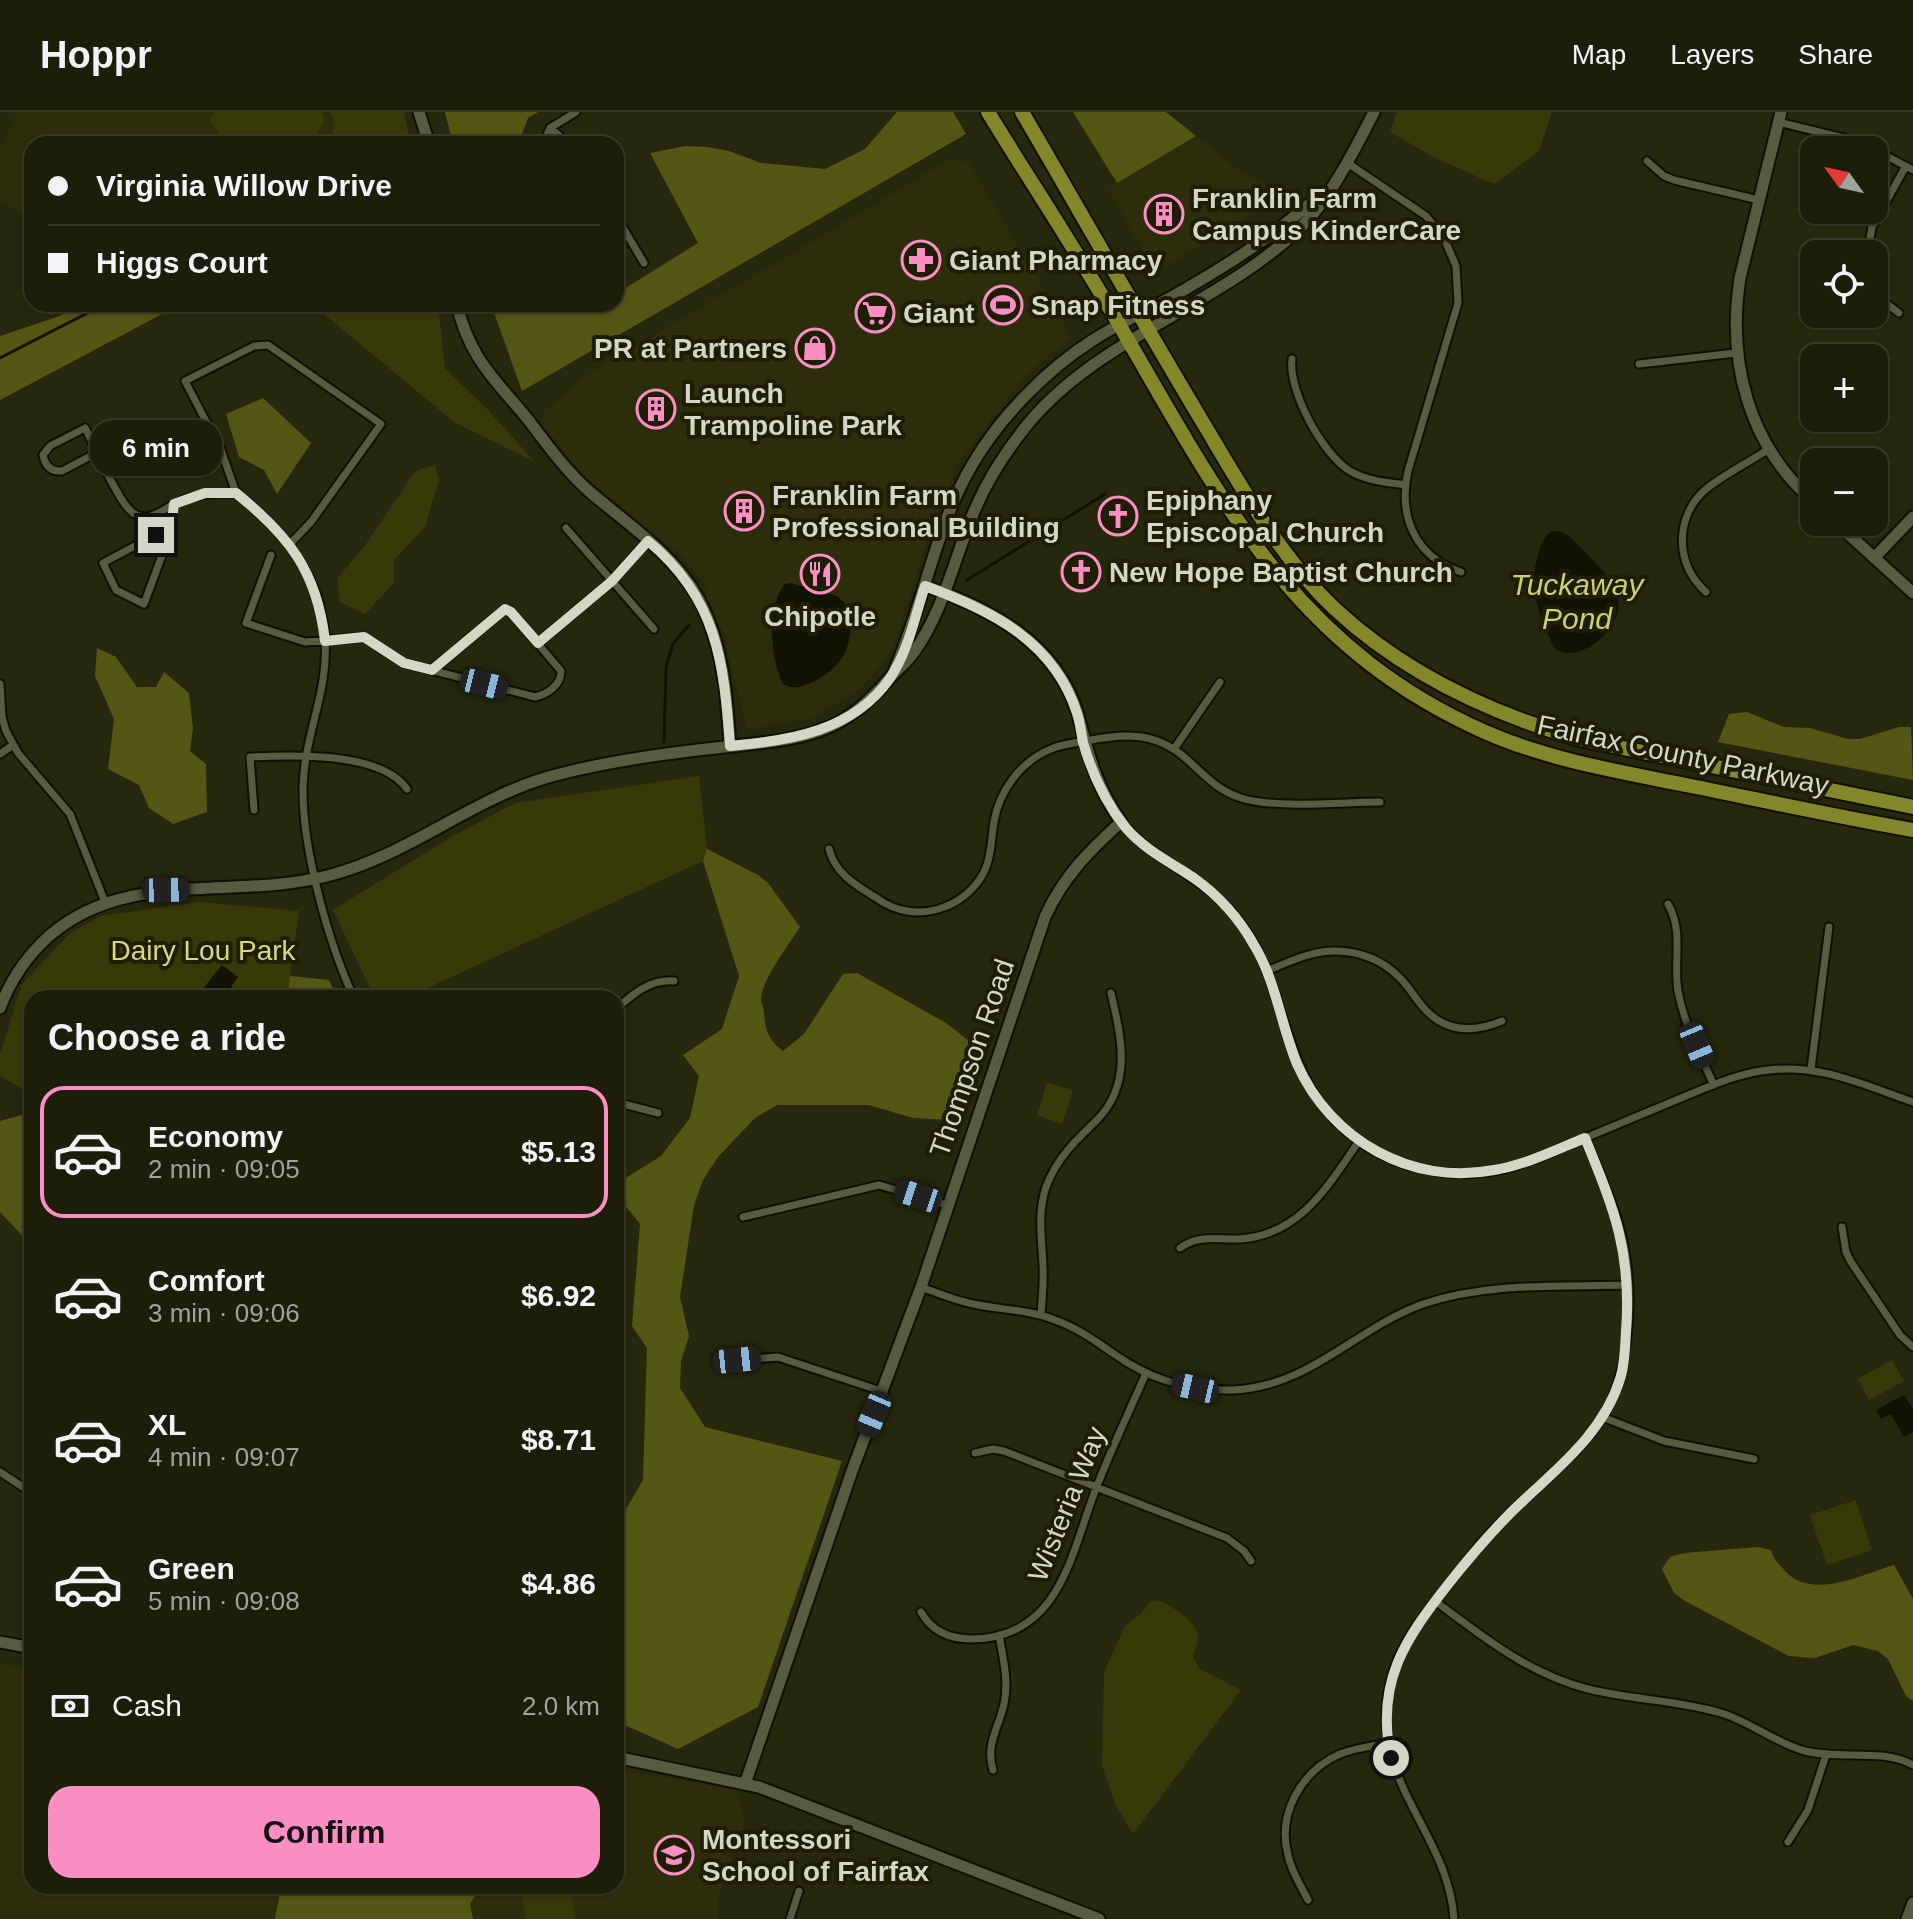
<!DOCTYPE html>
<meta charset="utf-8">
<style>
body{margin:0;font-family:Helvetica,sans-serif;background:#252713;color:#f1f3f6;height:100vh;display:flex;flex-direction:column;font-size:30px;white-space:nowrap}
*{box-sizing:border-box;margin:0}
p{font-size:26px;color:#a0a29c}
.icon{flex:none;width:44px;height:44px;fill:none;stroke:currentColor;stroke-width:2;stroke-linecap:round;stroke-linejoin:round}
.map{position:relative;flex:1;overflow:hidden}
.side{position:absolute;left:24px;top:878px;width:600px;height:904px;display:flex;flex-direction:column;background:#1c1e0a;border-radius:24px;box-shadow:0 2px 6px #0004,0 0 0 2px #3a3c2b}
.side>*{flex:none}
.hud{position:absolute;left:24px;top:24px;width:600px;height:176px;border-radius:24px;box-shadow:0 2px 6px #0004,0 0 0 2px #3a3c2b;display:grid;align-content:center;height:176px;padding:0 24px;background:#1c1e0a}
.needle{width:52px;rotate:303deg}
.buttons{position:absolute;left:1800px;top:24px;display:grid;gap:16px}
.buttons a{display:grid;place-items:center;width:88px;height:88px;border-radius:16px;background:#1c1e0a;box-shadow:0 2px 6px #0004,0 0 0 2px #3a3c2b;font-size:40px}
.end{position:absolute;width:36px;height:36px;margin:-18px;border:10px solid #d4d6c6;background:#111;box-shadow:0 0 0 4px #111}
.from{border-radius:50%}
.bubble{position:absolute;height:56px;border-radius:24px;background:#1c1e0a;box-shadow:0 2px 6px #0004,0 0 0 2px #3a3c2b;font-size:26px;font-weight:700;line-height:56px;text-align:center}
.car{position:absolute;width:24px;height:48px;margin:-24px -12px;border-radius:10px;box-shadow:0 0 6px 2px #0007;background:linear-gradient(#222 24%,#8ab4d8 0 40%,#222 0 76%,#8ab4d8 0 86%,#222 0)}
.hud b{display:flex;align-items:center;gap:28px;height:76px;font-size:30px}
.hud b+b{border-top:2px solid #3a3c2b}
.hud i{width:20px;height:20px;background:#f1f3f6}
ul{padding:0;list-style:none}
li{display:flex;align-items:center;gap:24px;height:132px;margin:0 16px 12px;padding:0 8px;border:4px solid transparent;border-radius:24px}
li div{flex:1}
li b{display:block;font-size:30px}
li em{font-style:normal;font-weight:700}
li.current{border-color:#fb8fc4}
li>.icon{width:72px;height:72px;stroke-width:1.5}
h2{padding:0 24px;font-size:36px;line-height:96px}
.pay{display:flex;align-items:center;gap:20px;height:88px;padding:0 24px;font-size:30px}
.pay p{margin-inline-start:auto}
.button{display:flex;gap:16px;margin-top:auto;padding:16px 24px}
.button a{flex:1;height:92px;border-radius:24px;background:#fb8fc4;color:#111;font-size:32px;font-weight:700;line-height:92px;text-align:center}
header{display:flex;align-items:center;gap:48px;box-sizing:border-box;height:112px;padding:0 40px;background:#1c1e0a;border-bottom:2px solid #3a3c2b}
header strong{font-size:38px}
nav{display:flex;gap:44px;margin-inline-start:auto;font-size:28px}
.map>svg:first-child{display:block}
</style>
<header>
<strong>Hoppr</strong>
<nav><a>Map</a><a>Layers</a><a>Share</a></nav>
</header>
<div class="map">
<svg width="1913" height="1807" viewBox="0 0 1913 1807">
<rect width="100%" height="100%" fill="#26280e"/>
<path fill="#2c2e0b" d="M17,0H343L360,32H32V114L23,101L0,89V35Z
M1196,24L1235,56L1283,83L1155,161L1109,78L1117,71Z
M950,47L969,51L1056,198L1070,226L1024,265L960,349L931,415L894,534L881,552L861,577L815,605L748,617L723,521L706,484L708,477L681,443L588,367L542,313L543,300L591,261Z
M0,1551L32,1557V1774H463L430,1807H0Z
M616,1657L738,1678L744,1712L719,1779L718,1807H473L470,1792L481,1774H616Z"/>
<path fill="#373909" d="M215,0H322L325,9L316,23L315,32H225L210,8Z
M330,0H404L410,30L405,32H329L335,11Z
M1397,0H1552L1539,39L1494,72L1435,46L1390,20Z
M312,192H438L445,256L489,299L535,350L454,310Z
M435,353L439,367L425,415L394,448V471L365,502L340,490L337,467L366,432L415,359Z
M699,664L707,737L703,749L406,886H389L370,876L333,798L451,725L515,691Z
M201,790L299,799L287,886H32V983L0,964V942L22,872L69,822L101,804Z
M1047,971L1073,978L1062,1012L1037,1003Z
M1892,1248L1904,1269L1869,1288L1858,1267Z
M1856,1388L1872,1438L1827,1453L1810,1403Z
M1157,1488C1169,1492 1197,1509 1198,1524C1198,1530 1195,1539 1193,1545L1200,1557L1241,1578L1133,1722L1116,1694L1102,1654L1104,1560L1125,1514L1142,1501L1150,1490Z
M521,1774H570L576,1807H526Z"/>
<path fill="#545714" d="M445,0H538L528,6L518,32H453Z
M897,0H953L966,22L522,279L491,192H616V182L698,131L650,41L685,34L707,35L729,39L761,51L825,57L865,37Z
M1073,0H1166L1196,24L1117,71Z
M83,192H181L0,288V224L57,205Z
M263,286L311,331L277,382L264,358L239,345L226,302Z
M97,536L116,545L137,575H156L164,560L189,581L193,616L190,639L206,652L207,700L173,712L149,696L139,673L108,657L114,607L95,564Z
M1747,600L1784,615L1810,616L1848,627H1860L1899,615H1911L1913,668L1718,630L1729,602Z
M707,737L758,763L768,771L800,815C789,832 760,870 761,889C762,893 764,897 764,901C765,918 769,929 783,939L804,922L843,862L857,861L946,911L978,936C975,973 979,981 952,1008L913,1006L869,993H777L755,1006L718,1045L703,1068L694,1093L680,1185L689,1224L681,1249L680,1276L705,1315L842,1349L758,1595L678,1637L616,1609V1414L643,1368L647,1236L632,1214L640,1112L616,1082V1072L661,1044L690,1006L699,964L683,943L722,917L739,864L703,749Z
M290,864L329,868L337,886H287Z
M32,1000V1134L0,1100V1009Z
M1758,1435L1771,1438C1773,1447 1779,1452 1785,1459C1812,1489 1863,1462 1894,1453L1913,1487V1589L1906,1584L1888,1547L1878,1539L1853,1533L1815,1546L1789,1544L1685,1489L1674,1481L1662,1457L1670,1445L1684,1441Z
M281,1774H481L470,1792L473,1807H275Z"/>
<path fill="#111202" d="M1557,419C1571,422 1576,431 1586,441C1599,455 1613,467 1618,486C1625,515 1579,555 1554,536C1540,504 1527,478 1538,443C1541,433 1543,427 1550,420Z
M790,471L837,484L851,497C852,534 846,553 813,570C802,575 794,578 783,572C770,547 766,494 785,472Z
M222,853L238,865L231,875L241,886H213L202,878Z
M1904,1283L1913,1297V1320L1904,1325L1891,1302L1881,1307L1876,1298Z"/>
<g fill="none" stroke-linecap="round" stroke-linejoin="round">
<path stroke="#111202" stroke-width="3" d="M0,246L105,192
M1168,384H1179
M967,468L1105,382
M664,630L666,555L673,532L689,513"/>
<defs>
<path id="street" d="M1778,10L1860,30L1913,58
M550,16L569,32
M543,32L550,16L576,0
M1647,49L1664,64L1674,68L1759,88
M1346,50L1426,104L1443,124L1456,154L1458,191L1408,359C1398,404 1415,445 1461,460
M616,104L644,151
M1867,142L1872,115L1906,54
M1874,174L1887,192L1899,201
M1292,247C1288,279 1323,343 1350,359C1367,369 1386,370 1405,373
M1639,252L1736,241
M98,340L62,359C50,360 45,353 43,343L50,334L85,316C95,334 117,387 130,398C134,403 141,405 147,405C159,403 170,393 181,389C199,382 216,381 236,381
M236,381C297,430 336,485 323,568C317,604 304,637 303,675C302,736 328,830 354,886
M236,381L221,338L185,269L254,234L268,233L381,312L311,410L290,432
M566,416L654,517
M171,419L146,428L103,451L116,478L144,492L171,419L174,392
M271,443L246,511L305,530L364,525L404,551L535,585C548,582 561,573 561,559L511,500L505,497L432,558
M1706,480C1675,453 1674,405 1706,377C1725,362 1749,350 1769,337
M538,531L612,469L648,429
M0,572L2,605L6,619L18,641L70,702L105,790
M1174,637L1220,570
M0,642L13,633
M254,698L250,645C292,643 380,639 407,677
M1121,710C1155,751 1209,767 1241,811C1291,880 1279,965 1351,1023C1395,1059 1458,1070 1512,1055C1537,1047 1561,1036 1585,1026C1619,1012 1653,998 1686,984C1710,974 1735,963 1761,959C1817,950 1861,972 1913,990
M829,737C835,762 857,774 878,787C914,813 966,798 985,758C992,743 991,726 994,710C999,679 1021,649 1051,637C1062,632 1075,631 1086,629C1122,622 1153,619 1183,644C1203,661 1216,678 1241,686C1275,697 1343,690 1380,690
M1668,792C1684,820 1673,849 1678,879C1684,912 1700,943 1714,973
M1267,859C1288,850 1309,840 1332,839C1358,838 1383,848 1400,866C1409,875 1415,886 1423,895C1445,921 1473,921 1502,909
M616,897C633,882 650,867 674,869
M1811,957L1829,815
M616,990L658,1001
M743,1105L879,1073L947,1093
M1842,1115L1846,1140L1851,1150L1900,1223L1913,1235
M1180,1136C1200,1122 1217,1128 1240,1127C1300,1123 1328,1074 1359,1029
M921,1175C940,1182 959,1190 978,1193C1004,1198 1030,1198 1055,1208C1083,1218 1104,1236 1128,1251C1159,1270 1196,1279 1232,1278C1310,1275 1354,1217 1423,1192C1487,1170 1559,1175 1627,1173
M1041,1203C1042,1187 1044,1170 1043,1154C1042,1127 1037,1102 1046,1075C1057,1046 1075,1029 1097,1008C1133,971 1121,925 1111,881
M737,1248L778,1245L884,1280
M1602,1305L1664,1329L1754,1347
M975,1341L993,1337L1004,1339L1227,1426L1244,1439L1251,1449
M0,1360L32,1381
M1435,1489C1483,1525 1529,1562 1588,1577C1632,1588 1678,1588 1721,1601C1751,1610 1775,1631 1805,1639C1841,1648 1882,1636 1913,1653
M921,1500C932,1520 950,1527 972,1527C1062,1526 1071,1439 1097,1374C1112,1335 1130,1298 1146,1261
M993,1658C985,1633 999,1615 1004,1592C1009,1569 1003,1546 999,1523
M1788,1730L1808,1698L1826,1643
M1308,1788C1301,1774 1291,1759 1288,1743C1277,1702 1301,1659 1340,1642C1355,1636 1372,1634 1388,1631
M790,1807L799,1779
M1454,1807C1448,1718 1365,1667 1391,1567C1401,1529 1427,1499 1451,1469C1468,1447 1485,1424 1506,1405C1534,1377 1567,1351 1592,1320C1630,1274 1635,1191 1624,1134C1617,1097 1599,1061 1585,1026"/>
<path id="secondary" d="M419,0L429,32
M1781,0L1740,166C1727,249 1748,333 1814,390
M457,192C469,247 497,269 530,310C548,334 567,360 590,380C627,412 674,442 698,486C723,531 727,584 730,634
M1835,410L1913,481
M1874,446L1913,405
M895,557C924,491 935,416 972,353C1000,305 1046,258 1093,228C1124,208 1158,194 1189,175C1237,147 1280,119 1322,81
M0,896C10,869 27,844 49,824C127,756 234,788 327,764C408,744 472,686 552,664C611,648 674,640 734,634C766,630 799,628 829,615C854,604 872,586 890,566C898,557 907,550 914,540C945,497 955,442 976,395C989,365 1007,338 1027,313C1101,223 1223,193 1304,112C1331,85 1356,35 1374,0
M0,1530L32,1536
M616,1645L759,1675L1099,1807
M745,1672L852,1359L921,1175L1045,805C1063,765 1089,739 1121,710C1096,674 1089,644 1078,603C1057,531 991,497 925,474
M1907,1807L1913,1791"/>
<path id="highway" d="M988,0C1032,72 1078,141 1120,214C1220,386 1293,535 1485,620C1551,649 1622,660 1691,674C1765,689 1839,705 1913,718
M1022,0C1082,103 1141,207 1202,309C1241,374 1279,444 1335,497C1404,561 1489,601 1579,627L1913,695"/>
</defs>
<use href="#street" stroke="#101000" stroke-width="11"/>
<use href="#secondary" stroke="#101000" stroke-width="15"/>
<use href="#highway" stroke="#101000" stroke-width="18"/>
<use href="#street" stroke="#585b3f" stroke-width="7"/>
<use href="#secondary" stroke="#585b3f" stroke-width="11"/>
<use href="#highway" stroke="#83872a" stroke-width="14"/>
</g>
<g fill="none" stroke-linecap="round" stroke-linejoin="round">
<path stroke="#d4d6c6" stroke-width="10" d="M156,423L171,419L174,392L205,381H236C289,424 317,459 325,529L364,525L404,551L432,558L505,497L511,500L538,531L612,469L648,429C717,486 724,550 730,634C789,629 854,619 890,566C908,540 915,504 925,474C991,498 1054,529 1077,601C1080,610 1081,620 1083,630C1092,662 1105,690 1126,716C1145,738 1170,750 1194,766C1219,784 1239,806 1254,833C1276,869 1281,913 1297,952C1331,1028 1411,1074 1494,1058C1525,1053 1555,1038 1585,1026C1614,1097 1632,1140 1626,1219C1625,1235 1625,1252 1620,1267C1604,1319 1561,1353 1523,1389C1496,1414 1473,1441 1450,1470C1405,1527 1375,1570 1391,1646"/>
</g>
<defs>
<symbol id="building-ring" viewBox="-11 -11 22 22"><circle r="9.5" fill="#1d1e04" stroke="#fb8fc4" stroke-width="1.5"/><path d="M-4-6H4V6H1V3H-1V6H-4ZM-2.5-4.3h1.7v1.8h-1.7ZM.8-4.3h1.7v1.8H.8ZM-2.5-1h1.7V.8h-1.7ZM.8-1h1.7V.8H.8Z" fill="#fb8fc4"/></symbol>
<symbol id="pharmacy-ring" viewBox="-11 -11 22 22"><circle r="9.5" fill="#1d1e04" stroke="#fb8fc4" stroke-width="1.5"/><path d="M-2-6h4v4h4v4h-4v4h-4v-4h-4v-4h4Z" fill="#fb8fc4"/></symbol>
<symbol id="stadium-ring" viewBox="-11 -11 22 22"><circle r="9.5" fill="#1d1e04" stroke="#fb8fc4" stroke-width="1.5"/><path d="M0-5a6.5 5 0 1 0 0 10a6.5 5 0 1 0 0-10ZM-3.5-1.8h7v3.6h-7Z" fill="#fb8fc4"/></symbol>
<symbol id="supermarket-ring" viewBox="-11 -11 22 22"><circle r="9.5" fill="#1d1e04" stroke="#fb8fc4" stroke-width="1.5"/><path d="M-6-5.5h2.5l.6 2H6L4.5 2H-2.5L-4.4-4H-6ZM-1.5 3.2a1.3 1.3 0 1 0 .1 0ZM3 3.2a1.3 1.3 0 1 0 .1 0Z" fill="#fb8fc4"/></symbol>
<symbol id="shop-ring" viewBox="-11 -11 22 22"><circle r="9.5" fill="#1d1e04" stroke="#fb8fc4" stroke-width="1.5"/><path d="M-5-2.5h2.3a2.7 3.5 0 0 1 5.4 0H5L5.5 6h-11ZM-1.5-2.5h3a1.5 2.3 0 0 0-3 0Z" fill="#fb8fc4"/></symbol>
<symbol id="church-ring" viewBox="-11 -11 22 22"><circle r="9.5" fill="#1d1e04" stroke="#fb8fc4" stroke-width="1.5"/><path d="M-1.2-6h2.4v3.5h3.3v2.4h-3.3V6h-2.4V-.1h-3.3v-2.4h3.3Z" fill="#fb8fc4"/></symbol>
<symbol id="restaurant-ring" viewBox="-11 -11 22 22"><circle r="9.5" fill="#1d1e04" stroke="#fb8fc4" stroke-width="1.5"/><path d="M-5-6h1v4h1v-4h1v4h1v-4h1v5L-1.5 .5V6h-2V.5L-5-1ZM5-6V6H3V1.5H1.5Q1.5-4 5-6Z" fill="#fb8fc4"/></symbol>
<symbol id="school-ring" viewBox="-11 -11 22 22"><circle r="9.5" fill="#1d1e04" stroke="#fb8fc4" stroke-width="1.5"/><path d="M0-5L7-2L0 1L-7-2ZM-4 1L0 2.5L4 1V4Q0 6-4 4Z" fill="#fb8fc4"/></symbol>
</defs>
<g fill-rule="evenodd">
<use href="#building-ring" x="1142" y="80" width="44" height="44"/>
<use href="#pharmacy-ring" x="899" y="126" width="44" height="44"/>
<use href="#stadium-ring" x="981" y="171" width="44" height="44"/>
<use href="#supermarket-ring" x="853" y="179" width="44" height="44"/>
<use href="#shop-ring" x="793" y="214" width="44" height="44"/>
<use href="#building-ring" x="634" y="275" width="44" height="44"/>
<use href="#building-ring" x="722" y="377" width="44" height="44"/>
<use href="#church-ring" x="1096" y="382" width="44" height="44"/>
<use href="#church-ring" x="1059" y="438" width="44" height="44"/>
<use href="#restaurant-ring" x="798" y="440" width="44" height="44"/>
<use href="#school-ring" x="652" y="1721" width="44" height="44"/>
</g>
<g text-anchor="middle" dominant-baseline="central" stroke-width="8" stroke-linejoin="round" paint-order="stroke">
<g font-size="28" font-weight="bold" fill="#d4d6c6" stroke="#1d1e04" text-anchor="start">
<text x="1192" y="86">Franklin Farm<tspan x="1192" dy="32">Campus KinderCare</tspan></text>
<text x="949" y="148">Giant Pharmacy</text>
<text x="1031" y="193">Snap Fitness</text>
<text x="903" y="201">Giant</text>
<text x="787" y="236" text-anchor="end">PR at Partners</text>
<text x="684" y="281">Launch<tspan x="684" dy="32">Trampoline Park</tspan></text>
<text x="772" y="383">Franklin Farm<tspan x="772" dy="32">Professional Building</tspan></text>
<text x="1146" y="388">Epiphany<tspan x="1146" dy="32">Episcopal Church</tspan></text>
<text x="1109" y="460">New Hope Baptist Church</text>
<text x="820" y="504" text-anchor="middle">Chipotle</text>
<text x="702" y="1727">Montessori<tspan x="702" dy="32">School of Fairfax</tspan></text>
</g>
<g font-size="28" fill="#d4d6c6" stroke="#1d1e04">
<text transform="translate(1683 643) rotate(12)">Fairfax County Parkway</text>
<text transform="translate(972 946) rotate(-71)">Thompson Road</text>
<text transform="translate(1067 1392) rotate(-68)">Wisteria Way</text>
</g>
<g font-size="28" fill="#d4da7d" stroke="#1d1e04">
<text x="203" y="838">Dairy Lou Park</text>
</g>
<g font-size="30" font-style="italic" fill="#cad073" stroke="#1d1e04">
<text x="1577" y="472">Tuckaway<tspan x="1577" dy="34">Pond</tspan></text>
</g>
</g>
</svg>
<div class="buttons">
<a><svg class="needle" viewBox="-14 -14 28 28"><path d="M0-13l5 13h-10z" fill="#e53935"/><path d="M0 13l5-13h-10z" fill="#a0a29c"/></svg></a>
<a><svg class="icon" aria-label="locate" viewBox="0 0 24 24"><circle cx="12" cy="12" r="6"/><path d="M12 2v4M12 18v4M2 12h4M18 12h4"/></svg></a>
<a>+</a>
<a>−</a>
</div>
<i class="end from" style="left:1391px;top:1646px"></i>
<i class="end" style="left:156px;top:423px"></i>
<div class="bubble" style="left:90px;top:308px;width:132px">6 min</div>
<i class="car" style="left:484px;top:572px;rotate:104deg"></i>
<i class="car" style="left:166px;top:778px;rotate:89deg"></i>
<i class="car" style="left:1697px;top:933px;rotate:157deg"></i>
<i class="car" style="left:918px;top:1084px;rotate:288deg"></i>
<i class="car" style="left:737px;top:1248px;rotate:84deg"></i>
<i class="car" style="left:1195px;top:1276px;rotate:283deg"></i>
<i class="car" style="left:874px;top:1302px;rotate:203deg"></i>
<div class="hud">
<b><i class="from"></i>Virginia Willow Drive</b>
<b><i></i>Higgs Court</b>
</div>
<section class="side">
<h2>Choose a ride</h2>
<ul>
<li class="current"><svg class="icon" aria-label="car" viewBox="0 0 24 24"><path d="M5 17H2v-5l4-1 3-4h7l3 4 3 1v5h-3M9 17h6M6 11h13"/><circle cx="7" cy="17" r="2"/><circle cx="17" cy="17" r="2"/></svg><div><b>Economy</b><p>2 min · 09:05</p></div><em>$5.13</em></li>
<li><svg class="icon" aria-label="car" viewBox="0 0 24 24"><path d="M5 17H2v-5l4-1 3-4h7l3 4 3 1v5h-3M9 17h6M6 11h13"/><circle cx="7" cy="17" r="2"/><circle cx="17" cy="17" r="2"/></svg><div><b>Comfort</b><p>3 min · 09:06</p></div><em>$6.92</em></li>
<li><svg class="icon" aria-label="car" viewBox="0 0 24 24"><path d="M5 17H2v-5l4-1 3-4h7l3 4 3 1v5h-3M9 17h6M6 11h13"/><circle cx="7" cy="17" r="2"/><circle cx="17" cy="17" r="2"/></svg><div><b>XL</b><p>4 min · 09:07</p></div><em>$8.71</em></li>
<li><svg class="icon" aria-label="car" viewBox="0 0 24 24"><path d="M5 17H2v-5l4-1 3-4h7l3 4 3 1v5h-3M9 17h6M6 11h13"/><circle cx="7" cy="17" r="2"/><circle cx="17" cy="17" r="2"/></svg><div><b>Green</b><p>5 min · 09:08</p></div><em>$4.86</em></li>
</ul>
<div class="pay"><svg class="icon" aria-label="cash" viewBox="0 0 24 24"><path d="M3 7h18v10H3z"/><circle cx="12" cy="12" r="2"/></svg>Cash<p>2.0 km</p></div>
<div class="button"><a>Confirm</a></div>
</section>
</div>
